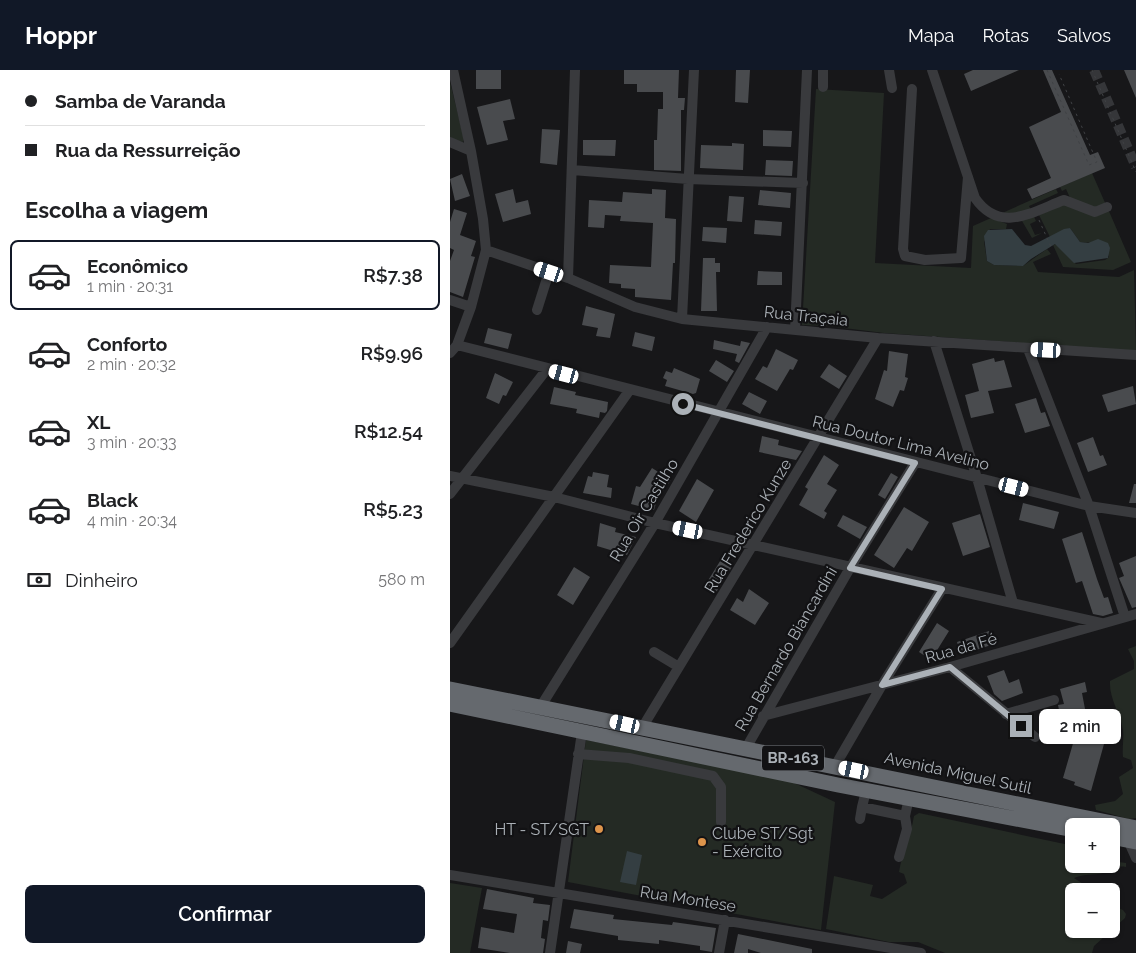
<!DOCTYPE html>
<html lang="pt">
<meta charset="utf-8">
<style>
body{margin:0;font-family:Raleway,sans-serif;background:#f6f6f6;color:#202124;height:100vh;display:flex;flex-direction:column;font-size:19px;white-space:nowrap}
*{box-sizing:border-box;margin:0}
p{font-size:16px;color:#757577}
.icon{flex:none;width:28px;height:28px;fill:none;stroke:currentColor;stroke-width:2;stroke-linecap:round;stroke-linejoin:round}
.map{position:relative;flex:1;overflow:hidden}
.sheet{display:flex;flex-direction:column;background:#fff;width:450px}
.sheet>*{flex:none}
.top-card{display:grid;align-content:center;height:110px;padding:0 25px;background:#fff}
.controls{position:absolute;left:615px;top:748px;display:grid;gap:10px}
.controls a{display:grid;place-items:center;width:55px;height:55px;border-radius:8px;background:#fff;box-shadow:0 1px 4px #0004;font-size:25px}
.end{position:absolute;width:22px;height:22px;margin:-11px;border:6px solid #abb1b7;background:#111;box-shadow:0 0 0 2px #111}
.from{border-radius:50%}
.bubble{position:absolute;height:35px;border-radius:8px;background:#fff;box-shadow:0 1px 4px #0004;font-size:16px;font-weight:600;line-height:35px;text-align:center}
.car{position:absolute;width:15px;height:30px;margin:-15px -8px;border-radius:6px;box-shadow:0 0 4px 1px #0007;background:linear-gradient(#fff 24%,#345 0 40%,#fff 0 76%,#345 0 86%,#fff 0)}
.top-card b{display:flex;align-items:center;gap:18px;height:48px;font-size:19px}
.top-card b+b{border-top:1px solid #e0e0e0}
.top-card i{width:12px;height:12px;background:#202124}
ul{padding:0;list-style:none}
li{display:flex;align-items:center;gap:15px;height:70px;margin:0 10px 8px;padding:0 15px;border:2px solid transparent;border-radius:8px}
li div{flex:1}
li b{display:block;font-size:19px}
li em{font-style:normal;font-weight:600}
li.on{border-color:#111827}
li>.icon{width:45px;height:45px;stroke-width:1.5}
h2{padding:0 25px;font-size:22px;line-height:60px}
.pay{display:flex;align-items:center;gap:12px;height:55px;padding:0 25px;font-size:19px}
.pay p{margin-inline-start:auto}
.button{display:flex;gap:10px;margin-top:auto;padding:10px 25px}
.button a{flex:1;height:58px;border-radius:8px;background:#111827;color:#fff;font-size:20px;font-weight:600;line-height:58px;text-align:center}
header{display:flex;align-items:center;gap:30px;box-sizing:border-box;height:70px;padding:0 25px;background:#111827;color:#fff}
header strong{font-size:24px}
nav{display:flex;gap:28px;margin-inline-start:auto;font-size:18px}
main{display:flex;flex:1;min-height:0}
.map>svg:first-child{display:block}
</style>
<header>
<strong>Hoppr</strong>
<nav><a>Mapa</a><a>Rotas</a><a>Salvos</a></nav>
</header>
<main>
<section class="sheet">
<div class="top-card">
<b><i class="from"></i>Samba de Varanda</b>
<b><i></i>Rua da Ressurreição</b>
</div>
<h2>Escolha a viagem</h2>
<ul>
<li class="on"><svg class="icon" aria-label="car" viewBox="0 0 24 24"><path d="M5 17H2v-5l4-1 3-4h7l3 4 3 1v5h-3M9 17h6M6 11h13"/><circle cx="7" cy="17" r="2"/><circle cx="17" cy="17" r="2"/></svg><div><b>Econômico</b><p>1 min · 20:31</p></div><em>R$7.38</em></li>
<li><svg class="icon" aria-label="car" viewBox="0 0 24 24"><path d="M5 17H2v-5l4-1 3-4h7l3 4 3 1v5h-3M9 17h6M6 11h13"/><circle cx="7" cy="17" r="2"/><circle cx="17" cy="17" r="2"/></svg><div><b>Conforto</b><p>2 min · 20:32</p></div><em>R$9.96</em></li>
<li><svg class="icon" aria-label="car" viewBox="0 0 24 24"><path d="M5 17H2v-5l4-1 3-4h7l3 4 3 1v5h-3M9 17h6M6 11h13"/><circle cx="7" cy="17" r="2"/><circle cx="17" cy="17" r="2"/></svg><div><b>XL</b><p>3 min · 20:33</p></div><em>R$12.54</em></li>
<li><svg class="icon" aria-label="car" viewBox="0 0 24 24"><path d="M5 17H2v-5l4-1 3-4h7l3 4 3 1v5h-3M9 17h6M6 11h13"/><circle cx="7" cy="17" r="2"/><circle cx="17" cy="17" r="2"/></svg><div><b>Black</b><p>4 min · 20:34</p></div><em>R$5.23</em></li>
</ul>
<div class="pay"><svg class="icon" aria-label="cash" viewBox="0 0 24 24"><path d="M3 7h18v10H3z"/><circle cx="12" cy="12" r="2"/></svg>Dinheiro<p>580 m</p></div>
<div class="button"><a>Confirmar</a></div>
</section>
<div class="map">
<svg width="686" height="883" viewBox="0 0 686 883">
<rect width="100%" height="100%" fill="#171719"/>
<path fill="#242a24" d="M0,12L14,69L13,72L0,70Z
M366,19L434,23L425,193L521,198L523,156L606,119L608,123L579,136L586,151L580,154L585,165L592,163L582,168L572,151L551,150L549,151L557,154L556,159H540L534,172L537,191L544,195L573,196L597,179L601,184L583,192L588,202L669,207L684,200L686,281L434,263L378,256L352,255Z
M642,103L656,135L645,140L621,130L616,119L612,121L610,117Z
M616,133L658,139L681,192L663,200L613,197L603,175L606,174L626,194L655,190L659,187C652,160 648,176 630,172L620,158L600,167L589,145Z
M686,576V748L679,749L646,740L645,735L665,731L673,724L669,707L683,698L681,690L673,687C672,678 674,669 673,660C670,642 659,629 660,611L684,599V591L678,579Z
M136,670L340,711L385,732L371,860L118,812Z
M469,743L624,776V794H661V791L676,793V797C666,795 662,800 653,803C644,806 636,803 624,808L644,821H624V859H661V835L673,840L676,844L675,848L644,876L642,883H495L468,872H439L376,859L384,806L423,815L420,826L432,829L457,813L454,804L449,802C452,783 461,766 464,746Z
M0,813L32,818L20,883H0Z"/>
<path fill="#343e42" d="M620,158L630,172L638,173L648,169L658,173L660,178L658,188L624,193L605,174L581,189L573,196L544,195L537,191L534,166L538,160L562,159L575,175L581,176L614,159Z
M177,781L192,785L186,815L170,812Z"/>
<path fill="#494b4e" d="M26,0H51V19H26Z
M174,0H229L228,28H235L234,40H231V101L204,100V70H207L208,39H213V22H187V14H174Z
M286,0H300L298,33L285,32Z
M523,0H569L521,21L514,4Z
M593,0H602L640,85L648,82L655,98L582,129L577,119L601,108L579,57L611,42Z
M674,0H686V28Z
M60,29L65,49L53,51L58,70L37,75L27,37Z
M92,59L110,60L107,95L90,93Z
M313,60L342,61L341,77L313,76Z
M133,70H166L165,86L133,85Z
M282,73L294,74L293,100L250,98L251,75L282,76Z
M316,90L343,91L342,106L315,105Z
M12,104L20,126L5,131L0,109Z
M63,119L66,133L78,130L81,144L53,152L45,124Z
M202,119L216,120L215,148L226,149L225,193H223L221,230L185,227V219L171,218V214L159,213L160,195L201,197L203,153L170,151L171,146L155,145L154,158L138,157L139,130L172,132L173,122L202,124Z
M310,120L341,123L340,138L308,135Z
M279,126L294,127L292,152L277,151Z
M4,139L17,143L10,165L26,171L21,186L25,187L13,227L0,222V191L4,180L0,178V152Z
M305,150L332,152L331,166L304,164Z
M253,157L277,158L276,173L252,171Z
M253,188H265V193H270V202H266L267,241H251Z
M308,201L332,202V215H307Z
M136,236L165,244L160,268L146,266L148,258L132,255Z
M38,258L62,264L58,279L34,273Z
M185,262L205,267L202,281L182,276Z
M264,270L290,276L291,271L300,273L289,293L285,291L287,284L263,279Z
M326,279L348,290L343,300L340,299L327,321L305,309L313,296L317,298Z
M439,281L458,284L455,307L458,308L454,321L450,320L443,337L425,329L434,300L437,301Z
M544,288L545,292L554,290L562,317L538,321L544,343L521,348L515,325L529,321L522,294Z
M266,290L284,301L277,312L259,301Z
M379,294L397,306L389,319L370,307Z
M224,298L250,309L246,323L243,324L215,316L217,310L213,308L216,301L222,303Z
M45,303L63,312L56,326L53,325L49,334L36,328Z
M683,316L686,334L658,342L652,325Z
M104,317L126,322L125,325L158,332L157,341L155,343L150,342L149,348L126,343L127,339L100,334Z
M299,322L317,331L310,344L292,334Z
M586,328L591,343L595,342L600,356L575,363L565,334Z
M312,366L329,370L328,375L352,381L346,390L309,382Z
M643,367L650,386L653,385L657,395L638,402L627,373Z
M374,385L389,395L377,414L387,420L374,441L377,443L374,449L349,435L358,419L355,417Z
M202,398L221,410L213,421L210,419L204,440L181,434L186,416L190,417Z
M143,402L159,405L157,417L162,418L161,428L133,423L138,406L142,407Z
M441,403L448,407L435,429L428,425Z
M247,409L264,420L246,452L229,441Z
M684,414H686V433H679Z
M573,433L609,442L604,459L569,450Z
M454,437L479,452L462,481L457,478L444,498L424,485Z
M530,444L540,477L513,486L502,453Z
M393,445L417,457L410,469L387,456Z
M150,453L166,458L165,462L186,467L177,485L147,476Z
M632,462L647,509L654,528L658,527L663,543L653,546L643,544L632,511L626,513L612,469Z
M686,486V537L682,538L669,508L674,506L669,493Z
M272,488L283,495L265,524L254,517Z
M124,497L140,507L123,535L107,525Z
M299,519L319,533L305,555L280,540L287,528L293,532Z
M487,553L499,561L481,590L469,582Z
M539,561L544,574L511,585L507,572Z
M554,600L559,613L569,609L573,623L552,631L544,624L537,606Z
M635,612L637,622L632,623L635,639L610,645L608,635L614,634L610,619Z
M637,669L654,674L641,721L624,715L625,712L613,708L624,670L636,674Z
M37,819L84,828L83,833L100,835L98,851L93,850L91,868L95,869L93,883H60L28,878L31,857L64,863L67,844L33,839Z
M124,839L164,845L163,849L222,855L223,852L266,858L262,882L250,880V876L209,870V874L168,870V866L120,858Z
M288,864L362,879V883H311L298,879V883H284Z
M118,871L132,874L130,883H116Z"/>
<g fill="none" stroke-linecap="round" stroke-linejoin="round">
<path stroke="#353639" stroke-width="10" stroke-dasharray="10 5" stroke-linecap="butt" d="M644,0L686,97"/>
<path stroke="#3f4144" stroke-width="1" stroke-dasharray="2.5 4" stroke-linecap="butt" d="M597,0L639,95L647,92L609,4
M642,0L686,102
M589,150L601,177"/>
<path stroke="#393a3d" stroke-width="10" d="M439,0L442,18
M482,0L525,128C550,164 582,142 614,130L645,142L657,137
M373,17V0
M462,19L453,179L455,186L475,190L511,188L518,107
M0,72L21,81
M122,100L238,109L353,113
M36,180L118,208L185,237L232,249L428,268L686,285
M118,208L125,0
M0,230L21,237
M87,240L99,202
M232,249L244,0
M345,260L357,0
M484,271L527,408L563,533
M7,275L639,436L686,443
M578,279L639,436L675,547
M0,283L7,275L21,237L36,180L33,149L21,81L3,0
M0,406L104,427L205,453L651,553
M0,424L97,299
M0,573L179,321
M204,582L229,597
M500,597L585,667
M91,636L205,453L317,257
M556,644L604,630
M313,646L500,597L686,544
M192,658L428,268
M296,678L400,498L465,393
M128,684L179,688L263,706L271,717V752
M385,696L432,615L492,519
M416,721L412,737L455,746
M410,749L412,737
M678,770L686,788
M449,787L457,759L455,746L459,728
M0,805L471,883
M100,883L132,662
M269,883L275,850"/>
<path stroke="#65696e" stroke-width="15" d="M0,619L686,758
M0,634L388,715L624,760
M661,767L686,772"/>
</g>
<g fill="none" stroke-linecap="round" stroke-linejoin="round">
<path stroke="#abb1b7" stroke-width="6" d="M233,334L465,393L400,498L492,519L432,615L500,597L571,656"/>
</g>
<g fill="#dd944b" stroke="#121214" stroke-width="2">
<circle cx="149" cy="759" r="5"/>
<circle cx="252" cy="772" r="5"/>
</g>
<g text-anchor="middle" dominant-baseline="central" stroke-width="4.5" stroke-linejoin="round" paint-order="stroke">
<rect fill="#121214" stroke="#7d8186" stroke-width="1" x="312" y="675.5" width="62" height="25" rx="4"/>
<g font-size="15" font-weight="bold" fill="#abb1b7">
<text x="343" y="688">BR-163</text>
</g>
<g font-size="16" fill="#abb1b7" stroke="#121214">
<text transform="translate(356 246) rotate(6)">Rua Traçaia</text>
<text transform="translate(451 373) rotate(14)">Rua Doutor Lima Avelino</text>
<text transform="translate(194 440) rotate(-59)">Rua Oir Castilho</text>
<text transform="translate(298 456) rotate(-59)">Rua Frederico Kunze</text>
<text transform="translate(511 578) rotate(-16)">Rua da Fé</text>
<text transform="translate(336 579) rotate(-60)">Rua Bernardo Biancardini</text>
<text transform="translate(508 703) rotate(12)">Avenida Miguel Sutil</text>
<text transform="translate(238 829) rotate(9)">Rua Montese</text>
</g>
<g font-size="16" fill="#abb1b7" stroke="#121214" text-anchor="end">
<text x="139" y="759">HT - ST/SGT</text>
<text x="262" y="763" text-anchor="start">Clube ST/Sgt<tspan x="262" dy="18">- Exército</tspan></text>
</g>
</g>
</svg>
<div class="controls">
<a>+</a>
<a>−</a>
</div>
<i class="end from" style="left:233px;top:334px"></i>
<i class="end" style="left:571px;top:656px"></i>
<div class="bubble" style="left:589px;top:639px;width:82px">2 min</div>
<i class="car" style="left:99px;top:202px;rotate:288deg"></i>
<i class="car" style="left:596px;top:280px;rotate:273deg"></i>
<i class="car" style="left:114px;top:304px;rotate:285deg"></i>
<i class="car" style="left:564px;top:417px;rotate:104deg"></i>
<i class="car" style="left:238px;top:460px;rotate:282deg"></i>
<i class="car" style="left:175px;top:654px;rotate:283deg"></i>
<i class="car" style="left:404px;top:700px;rotate:282deg"></i>
</div>
</main>
